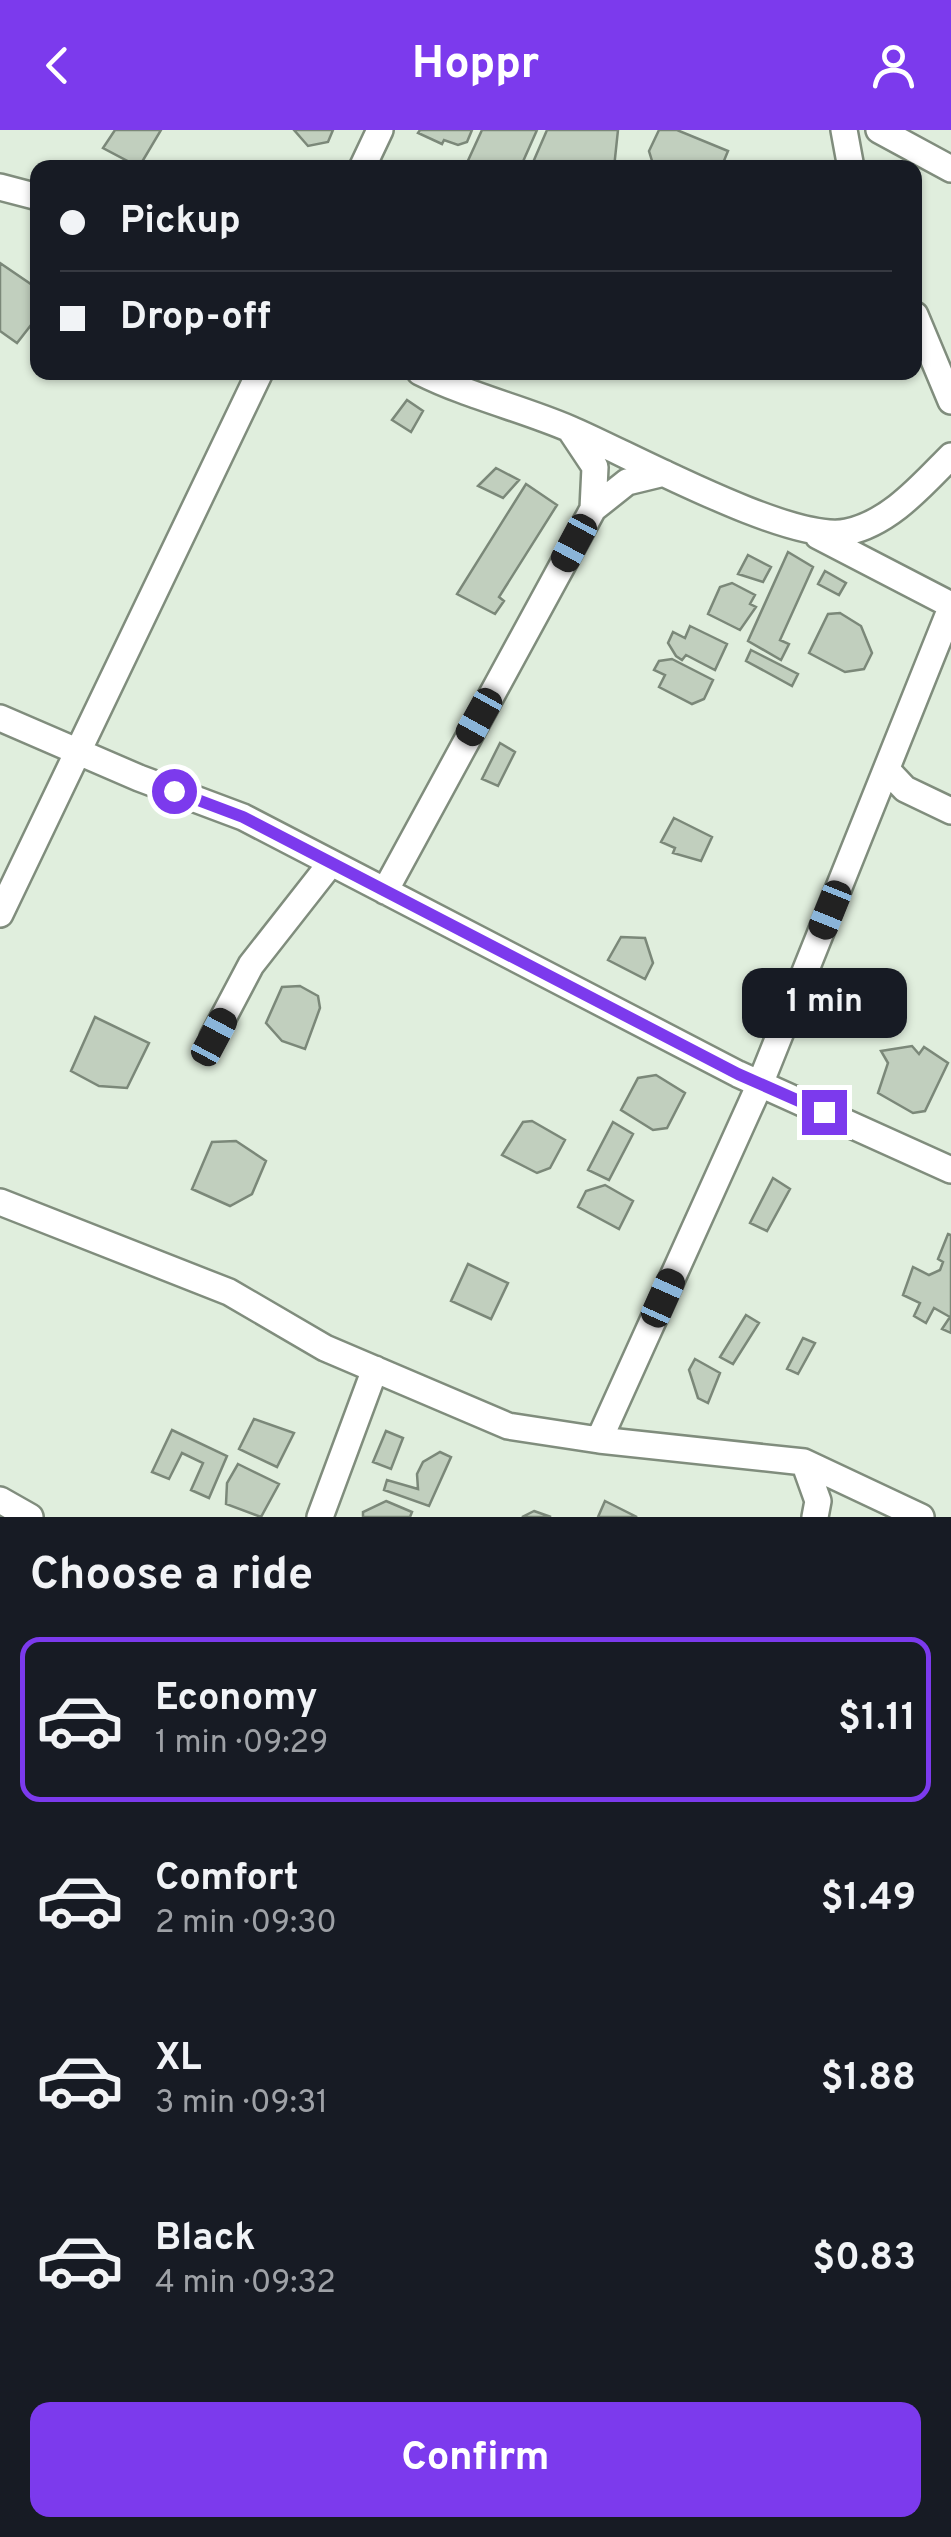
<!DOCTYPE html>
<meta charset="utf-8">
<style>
body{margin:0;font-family:Overpass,sans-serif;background:#242831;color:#f1f3f6;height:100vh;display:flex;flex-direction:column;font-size:38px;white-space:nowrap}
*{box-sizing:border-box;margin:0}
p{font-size:32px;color:#9ea1a6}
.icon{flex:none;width:55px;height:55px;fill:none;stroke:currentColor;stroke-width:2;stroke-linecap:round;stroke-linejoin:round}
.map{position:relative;height:1387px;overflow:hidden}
.panel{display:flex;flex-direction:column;background:#171b24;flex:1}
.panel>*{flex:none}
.banner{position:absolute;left:30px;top:30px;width:892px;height:220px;border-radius:20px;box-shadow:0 2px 8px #0004;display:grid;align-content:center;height:220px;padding:0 30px;background:#171b24}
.end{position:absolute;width:45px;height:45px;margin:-22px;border:12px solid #7c3aed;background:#fff;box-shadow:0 0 0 5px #fff}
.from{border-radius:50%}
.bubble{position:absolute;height:70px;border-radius:20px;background:#171b24;box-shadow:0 2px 8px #0004;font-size:32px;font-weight:700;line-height:70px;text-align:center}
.car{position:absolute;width:30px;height:60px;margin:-30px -15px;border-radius:12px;box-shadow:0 0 8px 2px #0007;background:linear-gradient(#222 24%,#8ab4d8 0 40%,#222 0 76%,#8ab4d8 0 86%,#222 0)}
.banner b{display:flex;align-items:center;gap:35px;height:95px;font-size:38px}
.banner b+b{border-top:2px solid #363941}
.banner i{width:25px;height:25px;background:#f1f3f6}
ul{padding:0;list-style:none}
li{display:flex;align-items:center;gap:30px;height:165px;margin:0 20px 15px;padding:0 10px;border:5px solid transparent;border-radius:20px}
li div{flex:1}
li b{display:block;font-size:38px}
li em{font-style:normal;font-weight:700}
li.active{border-color:#7c3aed}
li>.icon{width:90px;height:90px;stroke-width:1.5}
h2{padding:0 30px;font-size:45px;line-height:120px}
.primary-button{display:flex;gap:20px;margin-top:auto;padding:20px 30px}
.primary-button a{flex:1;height:115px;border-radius:20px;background:#7c3aed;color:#fff;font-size:40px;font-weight:700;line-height:115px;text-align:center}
header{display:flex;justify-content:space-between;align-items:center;height:130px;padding:0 30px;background:#7c3aed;color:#fff;font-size:45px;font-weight:700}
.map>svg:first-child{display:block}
</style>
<header><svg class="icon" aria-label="back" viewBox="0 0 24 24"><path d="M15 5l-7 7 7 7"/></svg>Hoppr<svg class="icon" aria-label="person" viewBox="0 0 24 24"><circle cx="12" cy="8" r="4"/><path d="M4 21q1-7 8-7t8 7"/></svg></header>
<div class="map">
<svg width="951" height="1387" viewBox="0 0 951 1387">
<rect width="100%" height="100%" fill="#e0eedd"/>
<path fill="#c1cfbe" stroke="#7b8879" stroke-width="2.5" d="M115,0H161L139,37L103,18Z
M294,0H333L328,12L308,16Z
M420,0H472L467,12L458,15L444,10L442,14L418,3Z
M482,0H537L521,36L472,38L466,35Z
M547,0H618L614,38H537L534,30Z
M659,0H677L728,21L721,38H660L653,34L649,21Z
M0,133L38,159V186L17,213L0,201Z
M407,270L423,281L411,302L392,290Z
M496,338L519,350L503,368L478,356Z
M526,354L557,375L499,467L504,471L495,484L457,464Z
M788,422L813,437L780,510L789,514L781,530L748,511Z
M748,425L771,437L763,452L738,444Z
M825,441L846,453L839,465L818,454Z
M732,453L755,465L750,474L756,477L740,500L708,484L720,457Z
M840,483L861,496L872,523L864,539L845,542L809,523L828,484Z
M690,496L727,514L715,540L686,525L682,530L676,526L668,513L673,502L685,508Z
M751,520L798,544L792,556L746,531Z
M672,529L713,550L704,569L692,574L659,557L665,545L654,540L659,531Z
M500,613L515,622L498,656L482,649Z
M674,688L712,707L701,731L673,723L675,718L661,712Z
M621,807L645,808L653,833L645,849L608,830Z
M300,856L318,866L320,878L305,919L282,911L266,893L282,857Z
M95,887L149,913L127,958L99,956L71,941Z
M912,916L919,924L924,917L948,933L925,981L913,983L878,963L888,933L881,921Z
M656,945L685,963L667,998L653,1000L621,980L638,948Z
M532,991L565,1010L550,1038L537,1043L502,1025L523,992Z
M613,992L633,1004L609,1050L588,1040Z
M236,1011L266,1031L252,1064L230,1076L192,1059L212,1012Z
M773,1048L790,1059L767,1101L750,1093Z
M605,1055L633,1071L619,1099L578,1077L586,1061Z
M948,1104L951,1105V1203L942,1199L950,1187L934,1178L926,1193L914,1186L920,1173L903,1165L913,1137L929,1145L940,1140L943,1132L938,1129Z
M468,1134L508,1153L491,1189L451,1171Z
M746,1185L759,1193L733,1234L720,1227Z
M803,1208L815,1213L798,1244L787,1239Z
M695,1229L720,1243L708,1273L698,1268L689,1240Z
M254,1289L294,1303L277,1337L239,1319Z
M172,1300L227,1326L209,1368L191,1360L203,1333L182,1323L169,1349L152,1342Z
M386,1301L403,1308L391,1339L373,1332Z
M440,1322L451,1327L429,1376L384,1360L387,1350L418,1359L417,1344L423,1332Z
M238,1334L279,1354L261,1387L226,1374L227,1353Z
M386,1371L412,1382L410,1387H363V1382Z
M605,1371L637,1387H598Z
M534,1381L551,1387H522Z"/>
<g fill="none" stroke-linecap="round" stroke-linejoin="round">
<defs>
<path id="minor" d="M844,0L851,38
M879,0L951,39
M362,38L380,0
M0,57L38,67
M915,185L951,271
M420,242C468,266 521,278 570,299C629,324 791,414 847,402C890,393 922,355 951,326
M571,301L595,337L593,379
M818,406L951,475
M0,588L139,648L243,687L738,944L951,1040
M887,640L905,659L951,681
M385,761L593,379L627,352L664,343
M0,784L260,242
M213,907L251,835L331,733
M0,1072L229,1162L325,1218L508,1296L599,1310L804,1332L921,1387
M599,1310L760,954L951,478
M804,1332L818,1371L815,1387
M0,1370L30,1387
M320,1387L375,1239"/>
</defs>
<use href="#minor" stroke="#808d7d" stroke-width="30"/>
<use href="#minor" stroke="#fff" stroke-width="25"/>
</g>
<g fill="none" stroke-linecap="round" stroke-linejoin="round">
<path stroke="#7c3aed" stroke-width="12" d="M174,661L243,687L738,944L824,982"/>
</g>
</svg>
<i class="end from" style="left:174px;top:661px"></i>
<i class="end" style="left:824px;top:982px"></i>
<div class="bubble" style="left:742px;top:838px;width:165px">1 min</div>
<i class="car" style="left:574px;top:413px;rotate:208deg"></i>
<i class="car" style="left:479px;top:587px;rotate:209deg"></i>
<i class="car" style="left:830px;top:780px;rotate:202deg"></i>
<i class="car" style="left:214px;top:907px;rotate:28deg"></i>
<i class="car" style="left:663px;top:1168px;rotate:24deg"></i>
<div class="banner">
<b><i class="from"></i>Pickup</b>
<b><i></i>Drop-off</b>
</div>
</div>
<section class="panel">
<h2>Choose a ride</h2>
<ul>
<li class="active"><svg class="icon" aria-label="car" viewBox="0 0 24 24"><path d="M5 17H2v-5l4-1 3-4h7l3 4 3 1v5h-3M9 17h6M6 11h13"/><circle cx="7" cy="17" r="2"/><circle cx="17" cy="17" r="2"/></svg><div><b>Economy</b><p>1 min · 09:29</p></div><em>$1.11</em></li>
<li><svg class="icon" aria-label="car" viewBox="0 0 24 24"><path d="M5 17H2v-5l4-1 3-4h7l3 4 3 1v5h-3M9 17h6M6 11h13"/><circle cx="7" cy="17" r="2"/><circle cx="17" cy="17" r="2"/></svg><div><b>Comfort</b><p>2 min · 09:30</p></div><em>$1.49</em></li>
<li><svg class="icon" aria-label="car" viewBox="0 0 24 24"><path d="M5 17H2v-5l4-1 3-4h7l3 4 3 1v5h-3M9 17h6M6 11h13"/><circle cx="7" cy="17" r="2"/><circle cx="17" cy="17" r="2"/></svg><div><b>XL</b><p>3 min · 09:31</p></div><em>$1.88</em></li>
<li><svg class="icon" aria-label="car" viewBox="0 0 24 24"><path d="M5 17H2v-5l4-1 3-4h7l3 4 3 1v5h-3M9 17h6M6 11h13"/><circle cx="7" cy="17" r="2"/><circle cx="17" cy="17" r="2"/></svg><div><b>Black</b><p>4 min · 09:32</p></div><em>$0.83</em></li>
</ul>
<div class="primary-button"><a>Confirm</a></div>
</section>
